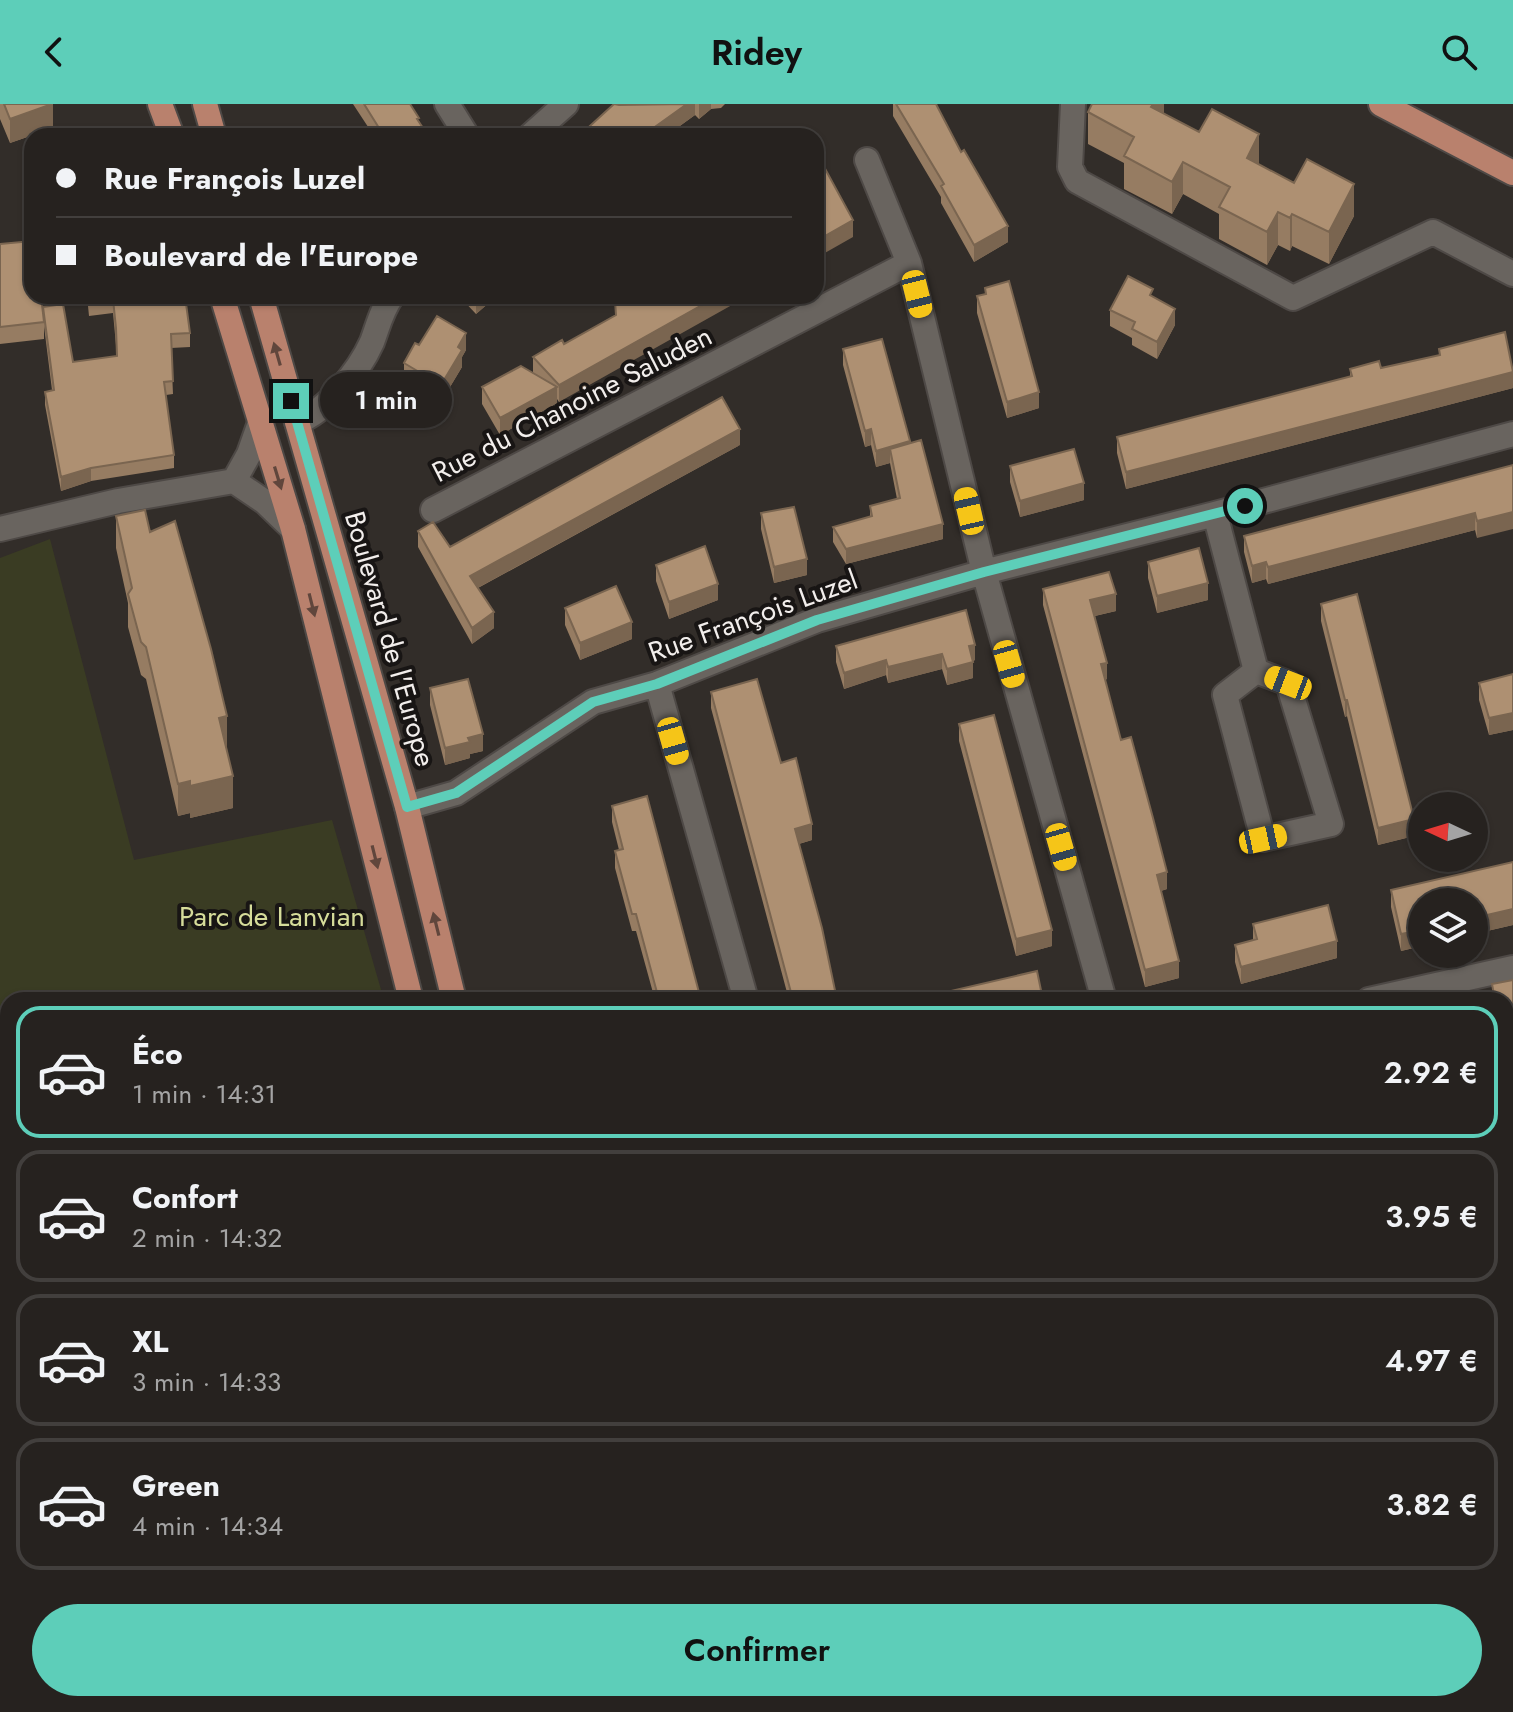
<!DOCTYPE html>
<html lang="fr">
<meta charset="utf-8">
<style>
body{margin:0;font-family:Jost,sans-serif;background:#2e2a28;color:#f1f3f6;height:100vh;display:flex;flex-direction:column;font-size:30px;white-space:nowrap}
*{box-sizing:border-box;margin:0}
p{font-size:26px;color:#a4a4a4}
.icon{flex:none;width:44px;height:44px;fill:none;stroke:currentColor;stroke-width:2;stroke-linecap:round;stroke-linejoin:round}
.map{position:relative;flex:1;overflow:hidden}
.drawer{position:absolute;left:0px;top:888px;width:1514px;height:720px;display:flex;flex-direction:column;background:#26221f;border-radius:24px 24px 0 0;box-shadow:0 2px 6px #0004,0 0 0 2px #423f3d}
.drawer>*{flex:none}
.guide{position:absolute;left:24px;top:24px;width:800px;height:176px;border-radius:24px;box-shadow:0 2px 6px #0004,0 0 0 2px #423f3d;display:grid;align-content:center;height:176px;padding:0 32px;background:#26221f}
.needle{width:52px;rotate:274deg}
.tools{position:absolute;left:1408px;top:688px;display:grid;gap:16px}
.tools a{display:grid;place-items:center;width:80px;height:80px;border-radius:50%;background:#26221f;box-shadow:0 2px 6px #0004,0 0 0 2px #423f3d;font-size:40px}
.end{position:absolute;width:36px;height:36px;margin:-18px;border:10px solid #5dceb9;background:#111;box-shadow:0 0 0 4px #111}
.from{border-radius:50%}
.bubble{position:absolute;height:56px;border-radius:28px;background:#26221f;box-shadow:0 2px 6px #0004,0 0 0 2px #423f3d;font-size:26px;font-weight:600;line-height:56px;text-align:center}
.car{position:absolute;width:24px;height:48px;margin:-24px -12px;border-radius:10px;box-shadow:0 0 6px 2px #0007;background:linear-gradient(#f5c518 24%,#345 0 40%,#f5c518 0 76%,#345 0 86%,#f5c518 0)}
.guide b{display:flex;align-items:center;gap:28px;height:76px;font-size:30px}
.guide b+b{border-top:2px solid #423f3d}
.guide i{width:20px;height:20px;background:#f1f3f6}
ul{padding:14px 0 0;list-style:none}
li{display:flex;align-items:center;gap:24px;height:132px;margin:0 16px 12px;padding:0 16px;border:4px solid #423f3d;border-radius:24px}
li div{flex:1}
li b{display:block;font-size:30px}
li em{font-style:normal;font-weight:600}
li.active{border-color:#5dceb9}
li>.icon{width:72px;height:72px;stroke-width:1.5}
.action{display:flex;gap:16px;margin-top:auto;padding:16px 32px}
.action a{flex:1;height:92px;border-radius:48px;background:#5dceb9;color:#111;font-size:32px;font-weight:600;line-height:92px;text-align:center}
header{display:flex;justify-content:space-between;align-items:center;height:104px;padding:0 32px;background:#5dceb9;color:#111;font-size:36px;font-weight:600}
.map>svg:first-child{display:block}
</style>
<header><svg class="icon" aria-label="back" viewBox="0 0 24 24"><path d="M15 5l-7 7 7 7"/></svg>Ridey<svg class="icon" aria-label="search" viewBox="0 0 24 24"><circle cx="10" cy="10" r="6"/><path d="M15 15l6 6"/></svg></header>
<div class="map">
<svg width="1513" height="1608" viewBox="0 0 1513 1608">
<rect width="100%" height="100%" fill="#322d29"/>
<path fill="#3a3c23" d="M50,435L134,756L332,716L384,896H8V942H0V454Z
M1506,1195L1513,1215V1285L1506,1288Z"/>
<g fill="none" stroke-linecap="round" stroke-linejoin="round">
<defs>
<path id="minor" d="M447,0L467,32
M1073,0L1070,63L1077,77L1293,194L1433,128L1513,170
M530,32L566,0
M867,56L909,159L984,468L1104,896
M297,318C327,307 359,267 372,238C378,222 382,205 392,192
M234,377L249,350L261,316
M433,406L909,159
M1215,410L1256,567
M0,425L118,397L234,377L265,398L293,425
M1256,567L1288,579L1331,720L1263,735L1225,591Z
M657,580L746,896
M407,703L456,689L593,598L657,580L817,516L984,468L1215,410L1513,330
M1369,896L1513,864
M0,969L8,968
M1506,1020L1513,1040
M668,1600L671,1608
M929,1600L931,1608
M1331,1600L1334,1608"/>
<path id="major" d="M160,0L172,32
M205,0L214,32
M1381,0L1513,69
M222,192L293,425L411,896
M261,192L407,703L454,896
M471,1608V1600"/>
</defs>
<use href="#minor" stroke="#4e4946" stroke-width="28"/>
<use href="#major" stroke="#4e4946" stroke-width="28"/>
<use href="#minor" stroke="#69645f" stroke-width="24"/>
<use href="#major" stroke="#b9816d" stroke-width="24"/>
</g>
<path fill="#967c62" d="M0,0H53V24L10,39L0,15Z
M353,0H410L427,32H374Z
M620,0H725L721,4L711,5L699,15L695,11L666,32H579Z
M893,0H936L1008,138L974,158L941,99V93L893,12Z
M1164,0V10L1354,112L1329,160L1292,142L1290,147L1278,141L1267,161L1219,135V110L1183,90L1172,110L1124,85V59L1088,40V8Z
M0,140L43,212L73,258L117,252L113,209L89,212L87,192H185L190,229V243L171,244L173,290L166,291L174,351V364L91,377L61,387L45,301V288L52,286L44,222V235L0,240Z
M985,184L1039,304L1007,314L977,209V192L985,190Z
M459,192H497L476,210Z
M1153,193L1175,221L1157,255L1132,241V234L1110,222V206Z
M626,200L559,298L557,295V299L500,331L482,300V283L533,268V253L564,240L615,212Z
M419,241L466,246L462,253V263L441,298L404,275V259Z
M843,245L910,339L943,435L846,460L833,438V423L870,413V402L897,395L890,359L876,363L871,341L865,343L843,261Z
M1439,245L1513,263V284L1126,385L1117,349V333L1350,273V265L1381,264L1439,251Z
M740,341L478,484L494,524L472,540L418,443V427L450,443Z
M1513,361L1477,434L1475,426L1268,480L1266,475L1252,479L1244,448V432Z
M1010,362L1084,396L1020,413L1010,378Z
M761,409L807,471L774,479L761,425Z
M116,412L150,428L227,645L233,704L190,714V709L178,712L146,575L141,571L128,523V499L116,444Z
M1148,458L1208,496L1157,509L1148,474Z
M656,461L718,496L669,515L656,477Z
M1043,485L1116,507L1095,512L1107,575L1105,576L1121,636L1167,785L1161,787L1179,874L1145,883L1043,501Z
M1321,500L1414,732L1378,741L1347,612L1345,613L1321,517Z
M565,504L632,535L580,556L565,521Z
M966,506L975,556L973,557V574L947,581L942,565L888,579L886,571L844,585L836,558V542Z
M1513,570V626L1489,631L1479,596V579Z
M430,584L483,647L470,650V654L445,661L430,601Z
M711,588L781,659L812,736L799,740L837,896H789L711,604Z
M959,620L1052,842L1016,852L959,637Z
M612,702L701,896H655L636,827H632L615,764V747L619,746L612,718Z
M1513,758V821L1474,830L1422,798V842L1401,847L1391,803V786Z
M1253,820L1337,854L1241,880L1235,858V841L1253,836Z
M8,980V1060L0,1061V981Z
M8,1145V1205L0,1206V1147Z
M1513,1345V1550H1512L1506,1533V1348Z
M8,1360V1448L6,1449L0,1427V1362Z
M714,1600H760L763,1608H716Z"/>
<path fill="#7a6550" d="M53,0V24L10,39V15Z
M687,0H695V11L666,32H650L655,23Z
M699,0H711V5L699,15Z
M1153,0H1164V12L1151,3Z
M1259,30V62L1247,54Z
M1183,58V90L1172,110V78Z
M1354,80V112L1329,160V128Z
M1278,108V141L1267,161V128Z
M1292,110V142L1290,147V114Z
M853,116V133L816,154V137Z
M1008,122V138L974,158V141Z
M478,192H497L476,210V194Z
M718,192H748L559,298V281Z
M1175,205V221L1157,255V238Z
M466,229V246L462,253V263L441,298V281L458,243Z
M1513,268V284L1126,385V368Z
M557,283V299L500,331V314Z
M1039,288V304L1007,314V298Z
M740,325V341L470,488V472Z
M871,325V341L865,343V327Z
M910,337V354L890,345V359L876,363V347Z
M91,364V377L61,387V373Z
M1084,379V396L1020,413V397Z
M1513,408V425L1477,434V417Z
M1475,409V426L1268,480V463Z
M943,420V435L846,460V445Z
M807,455V471L774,479V463Z
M1266,458V475L1252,479V462Z
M1208,479V496L1157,509V492Z
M718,480V496L669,515V498Z
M1116,490V507L1090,513V496Z
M494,508V524L472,540V524Z
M632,518V535L580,556V539Z
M975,541V556L969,558V542Z
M942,550V565L888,579V563Z
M886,556V571L844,585V569Z
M973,558V574L947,581V565Z
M1107,559V575L1101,577V560Z
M1345,596H1347V612L1345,613Z
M1513,609V626L1489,631V614Z
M227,612V645L219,614Z
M483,630V647L470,650V654L445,661V644L468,634Z
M233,672V704L190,714V682Z
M190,677V709L178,712V680Z
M1414,715V732L1378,741V724Z
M812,720V736L795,741V725Z
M1167,768V785L1157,788V771Z
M1513,805V821L1474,830V814Z
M1052,826V842L1016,852V835Z
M1422,826V842L1401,847V830Z
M1337,837V854L1241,880V863Z
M1179,857V874L1145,883V866Z
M1513,920V944L1506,946V921Z
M6,1432H8V1448L6,1449Z
M67,1600H104L82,1608H46Z"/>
<path fill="#ae9072" stroke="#7a6550" stroke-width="2" d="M4,0H52L10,15Z
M364,0H410L419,14L417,15L427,30L424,32H384Z
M614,0L619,1L687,0L655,23L658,26L650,32H579Z
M896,0H936L961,48L964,46L1008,122L974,141L941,82L944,80Z
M1092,0H1153L1151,3L1199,28L1212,5L1259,30L1247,54L1294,79L1307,55L1354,80L1329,128L1292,110L1290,114L1278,108L1267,128L1219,103L1230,83L1183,58L1172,78L1124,52L1134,33L1088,8Z
M816,48L853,116L816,137Z
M30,98H32V120Z
M32,137V192H41L44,218L0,223V140Z
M1128,172L1153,185L1150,191L1175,205L1157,238L1132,225L1135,218L1110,206Z
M1009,177L1039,288L1007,298L977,192L986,190L985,184Z
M89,192H185L190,229L171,230L173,277L164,278L174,351L91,364L61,373L45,288L54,286L43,203L63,200L73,258L117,252L116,224L113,195L89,198Z
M640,192H718L559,281L533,253L562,236L564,240L616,211L615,197L626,200Z
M437,212L466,229L458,243L462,246L441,281L404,259L415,239L419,241Z
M1505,228L1513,268L1126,368L1117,333L1352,272L1350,265L1379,257L1381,264L1440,251L1439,245Z
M882,235L910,337L876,347L871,325L865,327L843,245Z
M521,262L557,283L500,314L482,283Z
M722,293L740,325L470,472L494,508L472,524L418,427L433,418L450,443Z
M921,336L943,420L846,445L833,423L872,412L870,402L900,394L890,345Z
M1074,345L1084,379L1020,397L1010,362Z
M1513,361V408L1477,417L1475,409L1268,463L1266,458L1252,462L1244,432Z
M794,403L807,455L774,463L761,409Z
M145,406L150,428L175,417L211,545L227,612L219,614L233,672L190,682V677L178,680L146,543L141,538L128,490L132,484L116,412Z
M705,442L718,480L669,498L656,461Z
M1199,444L1208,479L1157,492L1148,458Z
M1109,468L1116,490L1090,496L1107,559L1101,560L1121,636L1131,633L1153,714L1167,768L1157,771L1179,857L1145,866L1043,485Z
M616,482L632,518L580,539L565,504Z
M1357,490L1414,715L1378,724L1347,596H1345L1321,500Z
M966,506L975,541L969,542L973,558L947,565L942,550L888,563L886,556L844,569L836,542Z
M1513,570V609L1489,614L1479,579Z
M468,575L483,630L468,634L470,638L445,644L430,584Z
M757,575L781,659L796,654L812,720L795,725L822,824L837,896H793L711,588Z
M994,611L1052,826L1016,835L959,620Z
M647,692L701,896H659L636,810H632L615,747L623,745L612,702Z
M1513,758V805L1474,814V798H1422V826L1401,830L1391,786Z
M1328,801L1337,837L1241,863L1235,841L1257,835L1253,820Z
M1037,867L1043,896H939L938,890Z
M1513,876V920L1506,921V896H1495L1492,880Z
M367,892L368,896H340Z
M8,980V1035L0,1036V981Z
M8,1145V1184L0,1186V1147Z
M1513,1345V1519H1512L1506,1503V1348Z
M8,1360V1432H6L0,1410V1362Z
M1506,1583H1513V1608H1395V1600H1506Z
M43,1600H67L50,1606H45Z
M207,1600H237V1607H314V1600H386V1608H132L207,1607Z
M719,1600H760L763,1608H722Z
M850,1600H891L894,1608H840L851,1605Z
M994,1600H1076V1605L1127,1606V1608H994Z
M1182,1600H1304V1608H1182Z
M536,1604H644V1608H536Z
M77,1606V1608H11L10,1607Z"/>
<defs><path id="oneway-solid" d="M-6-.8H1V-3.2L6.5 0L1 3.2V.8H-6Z" transform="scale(2)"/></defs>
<g fill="#60463c">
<use href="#oneway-solid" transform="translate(277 250) rotate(-106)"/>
<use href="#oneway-solid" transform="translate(278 374) rotate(73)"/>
<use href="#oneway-solid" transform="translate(312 501) rotate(76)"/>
<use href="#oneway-solid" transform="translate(375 753) rotate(76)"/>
<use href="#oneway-solid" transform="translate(436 820) rotate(-104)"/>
</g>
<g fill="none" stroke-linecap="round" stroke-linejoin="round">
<path stroke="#5dceb9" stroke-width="10" d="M291,297L407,703L456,689L593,598L657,580L817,516L984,468L1245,402"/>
</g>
<g text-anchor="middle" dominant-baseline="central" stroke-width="8" stroke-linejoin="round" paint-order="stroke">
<g font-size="28" fill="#f2eeec" stroke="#181514">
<text transform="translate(572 300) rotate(-27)">Rue du Chanoine Saluden</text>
<text transform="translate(753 512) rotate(-20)">Rue François Luzel</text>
<text transform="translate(390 535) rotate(74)">Boulevard de l'Europe</text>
</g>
<g font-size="28" fill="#d6dc9a" stroke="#181514">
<text x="272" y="812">Parc de Lanvian</text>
</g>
</g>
</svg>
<div class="tools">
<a><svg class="needle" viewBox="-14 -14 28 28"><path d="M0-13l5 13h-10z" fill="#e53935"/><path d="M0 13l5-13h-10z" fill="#a4a4a4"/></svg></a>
<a><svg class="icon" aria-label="layers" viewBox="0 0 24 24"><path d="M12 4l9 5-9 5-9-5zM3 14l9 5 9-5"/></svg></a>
</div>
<i class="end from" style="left:1245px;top:402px"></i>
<i class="end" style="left:291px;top:297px"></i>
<div class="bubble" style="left:320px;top:268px;width:132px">1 min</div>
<i class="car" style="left:917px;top:190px;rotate:166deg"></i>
<i class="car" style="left:969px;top:407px;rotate:347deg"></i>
<i class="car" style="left:1009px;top:560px;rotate:164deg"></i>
<i class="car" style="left:1288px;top:579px;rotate:291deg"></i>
<i class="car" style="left:673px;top:637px;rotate:164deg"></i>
<i class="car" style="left:1263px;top:735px;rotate:78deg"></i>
<i class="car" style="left:1061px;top:743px;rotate:164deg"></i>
<div class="guide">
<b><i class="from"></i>Rue François Luzel</b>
<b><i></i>Boulevard de l'Europe</b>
</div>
<section class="drawer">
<ul>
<li class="active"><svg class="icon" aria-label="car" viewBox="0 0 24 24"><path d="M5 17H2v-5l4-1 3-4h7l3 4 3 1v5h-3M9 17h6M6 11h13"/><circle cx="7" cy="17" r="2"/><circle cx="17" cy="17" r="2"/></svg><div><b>Éco</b><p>1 min · 14:31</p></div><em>2.92 €</em></li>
<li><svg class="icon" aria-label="car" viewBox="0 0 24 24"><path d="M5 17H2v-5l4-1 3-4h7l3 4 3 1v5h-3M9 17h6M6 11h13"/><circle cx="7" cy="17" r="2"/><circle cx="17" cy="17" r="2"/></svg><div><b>Confort</b><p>2 min · 14:32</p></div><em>3.95 €</em></li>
<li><svg class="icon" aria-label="car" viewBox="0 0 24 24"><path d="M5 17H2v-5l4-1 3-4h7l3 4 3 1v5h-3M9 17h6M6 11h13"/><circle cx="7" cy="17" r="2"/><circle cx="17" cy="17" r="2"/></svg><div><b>XL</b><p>3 min · 14:33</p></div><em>4.97 €</em></li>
<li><svg class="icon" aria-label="car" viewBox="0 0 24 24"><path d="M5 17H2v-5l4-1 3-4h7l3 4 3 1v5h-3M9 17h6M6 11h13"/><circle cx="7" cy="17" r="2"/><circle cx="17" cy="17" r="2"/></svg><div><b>Green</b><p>4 min · 14:34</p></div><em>3.82 €</em></li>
</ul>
<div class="action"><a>Confirmer</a></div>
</section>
</div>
